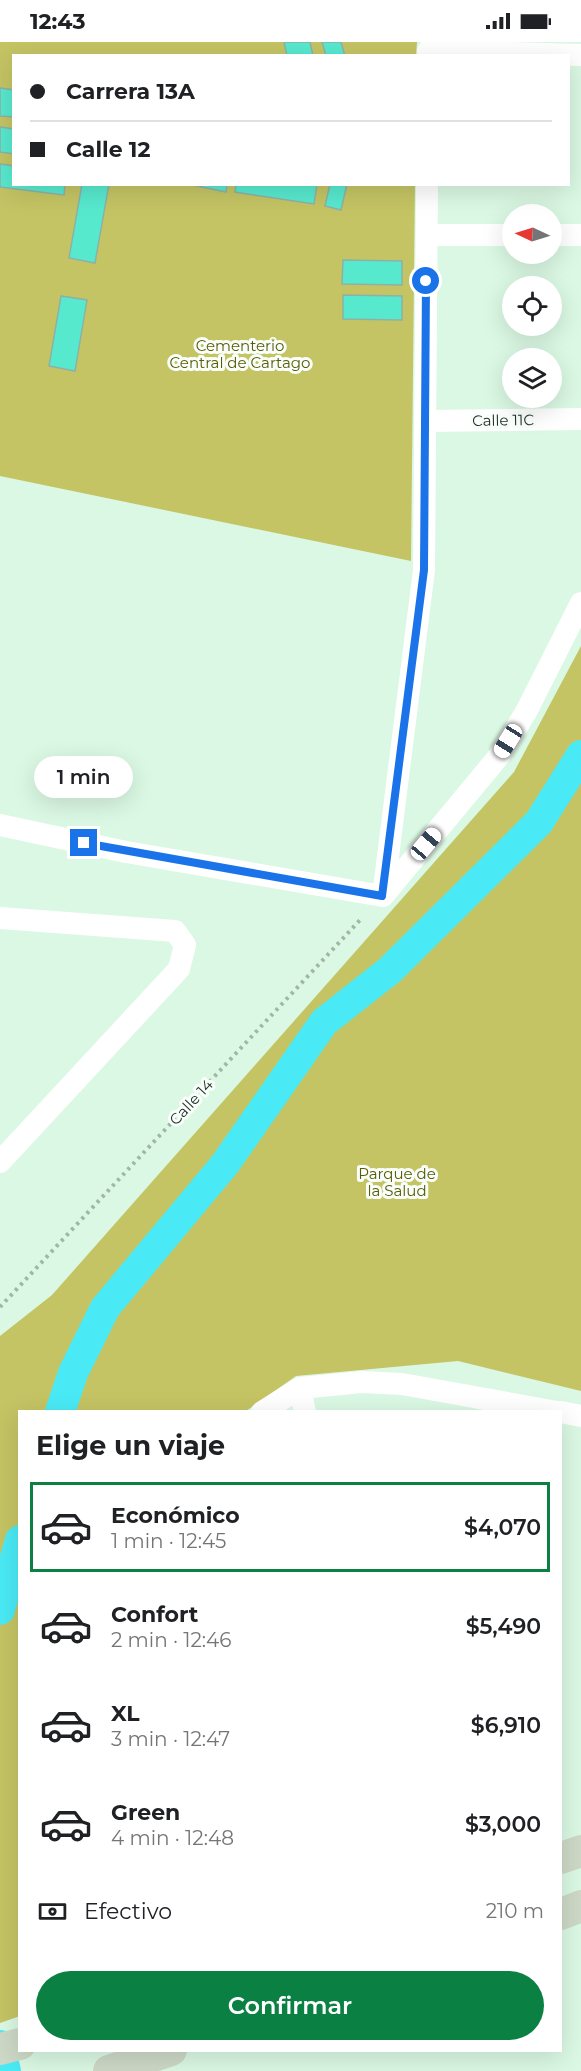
<!DOCTYPE html>
<html lang="es">
<meta charset="utf-8">
<style>
body{margin:0;font-family:Montserrat,sans-serif;background:#f2f2f2;color:#202124;height:100vh;display:flex;flex-direction:column;font-size:22px;white-space:nowrap}
*{box-sizing:border-box;margin:0}
p{font-size:20px;color:#757577}
.icon{flex:none;width:33px;height:33px;fill:none;stroke:currentColor;stroke-width:2;stroke-linecap:round;stroke-linejoin:round}
.map{position:relative;flex:1;overflow:hidden}
.panel{position:absolute;left:18px;top:1368px;width:544px;height:642px;display:flex;flex-direction:column;background:#fff;border-radius:0px;box-shadow:0 6px 24px #0002}
.panel>*{flex:none}
.guide{position:absolute;left:12px;top:12px;width:558px;height:132px;border-radius:0px;box-shadow:0 6px 24px #0002;display:grid;align-content:center;height:132px;padding:0 18px;background:#fff}
.needle{width:39px;rotate:274deg}
.fabs{position:absolute;left:502px;top:162px;display:grid;gap:12px}
.fabs a{display:grid;place-items:center;width:60px;height:60px;border-radius:50%;background:#fff;box-shadow:0 6px 24px #0002;font-size:30px}
.end{position:absolute;width:27px;height:27px;margin:-14px;border:8px solid #1a73e8;background:#fff;box-shadow:0 0 0 3px #fff}
.from{border-radius:50%}
.bubble{position:absolute;height:42px;border-radius:21px;background:#fff;box-shadow:0 6px 24px #0002;font-size:20px;font-weight:600;line-height:42px;text-align:center}
.car{position:absolute;width:18px;height:36px;margin:-18px -9px;border-radius:8px;box-shadow:0 0 4px 2px #0007;background:linear-gradient(#fff 24%,#345 0 40%,#fff 0 76%,#345 0 86%,#fff 0)}
.guide b{display:flex;align-items:center;gap:21px;height:57px;font-size:22px}
.guide b+b{border-top:2px solid #e0e0e0}
.guide i{width:15px;height:15px;background:#202124}
ul{padding:0;list-style:none}
li{display:flex;align-items:center;gap:18px;height:90px;margin:0 12px 9px;padding:0 6px;border:3px solid transparent;border-radius:0px}
li div{flex:1}
li b{display:block;font-size:22px}
li em{font-style:normal;font-weight:600}
li.active{border-color:#0b8043}
li>.icon{width:54px;height:54px;stroke-width:1.5}
h2{padding:0 18px;font-size:27px;line-height:72px}
.pay{display:flex;align-items:center;gap:15px;height:66px;padding:0 18px;font-size:22px}
.pay p{margin-inline-start:auto}
.primary-button{display:flex;gap:12px;margin-top:auto;padding:12px 18px}
.primary-button a{flex:1;height:69px;border-radius:36px;background:#0b8043;color:#fff;font-size:24px;font-weight:600;line-height:69px;text-align:center}
.status{display:flex;justify-content:space-between;align-items:center;height:42px;padding:0 30px;background:#fff;direction:ltr}
.status svg{height:16px;fill:currentColor}
.map>svg:first-child{display:block}
</style>
<div class="status"><b>12:43</b><svg viewBox="0 0 49 12"><path d="M0 12V9h3v3zM5 12V6h3v6zM10 12V3h3v9zM15 12V0h3v12zM26 1h20v11H26zM47 4h2v5h-2z"/></svg></div>
<div class="map">
<svg width="581" height="2029" viewBox="0 0 581 2029">
<rect width="100%" height="100%" fill="#daf8e3"/>
<path fill="#c4c464" d="M0,0H417L416,14H14V142L415,143L411,519L0,434Z
M581,604V1349L458,1319L296,1334L246,1369L20,1370V1974L0,1981V1294L52,1253L514,730Z"/>
<g fill="none" stroke-linecap="round" stroke-linejoin="round">
<path stroke="#49eaf5" stroke-width="30" d="M60,1370L73,1331L105,1266L225,1122L324,980L390,928L539,780L581,713
M0,1568L20,1498
M0,2003L6,2029"/>
</g>
<path fill="#57e9ce" stroke="#8cb1a8" stroke-width="1.5" d="M284,0H310L313,14H287Z
M322,0H341L345,14H326Z
M0,46L14,48V75L0,74Z
M0,85L14,87V112L0,110Z
M0,122L14,124V142H65L64,153L0,145Z
M82,142H109L95,221L69,216Z
M188,142H227L226,150Z
M236,142H317L314,162L235,150Z
M330,142H347L341,168L325,164Z
M343,218L402,219V243L342,242Z
M343,253L402,254V278L343,277Z
M61,254L87,258L75,329L49,324Z"/>
<g fill="none" stroke-linecap="round" stroke-linejoin="round">
<path stroke="#9fb7a6" stroke-width="4" stroke-dasharray="3 4.5" stroke-linecap="butt" d="M0,1265L361,877"/>
<path stroke="#fff" stroke-width="22" d="M428,9L581,13
M427,193H513
M552,193H581
M425,379L581,377
M0,783L126,810L383,854
M383,854L424,528L427,142
M383,854L499,714L526,670L581,561
M0,876L175,889L185,903L179,927L0,1120
M300,1346L305,1370
M262,1370L300,1346L362,1340L402,1342L557,1370
M561,1370L581,1374"/>
<path stroke="#cdd8c6" stroke-width="32" d="M561,1816L581,1809
M561,1872L581,1864
M0,2007L20,2002
M109,2029L171,2008"/>
</g>
<g fill="none" stroke-linecap="round" stroke-linejoin="round">
<path stroke="#1a73e8" stroke-width="8" d="M84,801L382,854L424,528L426,239"/>
</g>
<g text-anchor="middle" dominant-baseline="central" stroke-width="6" stroke-linejoin="round" paint-order="stroke">
<g font-size="15" fill="#5b5a06" stroke="#f8fefa">
<text x="240" y="303">Cementerio<tspan x="240" dy="17">Central de Cartago</tspan></text>
<text x="397" y="1131">Parque de<tspan x="397" dy="17">la Salud</tspan></text>
</g>
<g font-size="15" fill="#242f28" stroke="#f8fefa">
<text transform="translate(503 378) rotate(-1)">Calle 11C</text>
<text transform="translate(191 1060) rotate(-47)">Calle 14</text>
</g>
</g>
</svg>
<div class="fabs">
<a><svg class="needle" viewBox="-14 -14 28 28"><path d="M0-13l5 13h-10z" fill="#e53935"/><path d="M0 13l5-13h-10z" fill="#757577"/></svg></a>
<a><svg class="icon" aria-label="locate" viewBox="0 0 24 24"><circle cx="12" cy="12" r="6"/><path d="M12 2v4M12 18v4M2 12h4M18 12h4"/></svg></a>
<a><svg class="icon" aria-label="layers" viewBox="0 0 24 24"><path d="M12 4l9 5-9 5-9-5zM3 14l9 5 9-5"/></svg></a>
</div>
<i class="end from" style="left:426px;top:239px"></i>
<i class="end" style="left:84px;top:801px"></i>
<div class="bubble" style="left:34px;top:714px;width:99px">1 min</div>
<i class="car" style="left:508px;top:699px;rotate:212deg"></i>
<i class="car" style="left:426px;top:802px;rotate:40deg"></i>
<div class="guide">
<b><i class="from"></i>Carrera 13A</b>
<b><i></i>Calle 12</b>
</div>
<section class="panel">
<h2>Elige un viaje</h2>
<ul>
<li class="active"><svg class="icon" aria-label="car" viewBox="0 0 24 24"><path d="M5 17H2v-5l4-1 3-4h7l3 4 3 1v5h-3M9 17h6M6 11h13"/><circle cx="7" cy="17" r="2"/><circle cx="17" cy="17" r="2"/></svg><div><b>Económico</b><p>1 min · 12:45</p></div><em>$4,070</em></li>
<li><svg class="icon" aria-label="car" viewBox="0 0 24 24"><path d="M5 17H2v-5l4-1 3-4h7l3 4 3 1v5h-3M9 17h6M6 11h13"/><circle cx="7" cy="17" r="2"/><circle cx="17" cy="17" r="2"/></svg><div><b>Confort</b><p>2 min · 12:46</p></div><em>$5,490</em></li>
<li><svg class="icon" aria-label="car" viewBox="0 0 24 24"><path d="M5 17H2v-5l4-1 3-4h7l3 4 3 1v5h-3M9 17h6M6 11h13"/><circle cx="7" cy="17" r="2"/><circle cx="17" cy="17" r="2"/></svg><div><b>XL</b><p>3 min · 12:47</p></div><em>$6,910</em></li>
<li><svg class="icon" aria-label="car" viewBox="0 0 24 24"><path d="M5 17H2v-5l4-1 3-4h7l3 4 3 1v5h-3M9 17h6M6 11h13"/><circle cx="7" cy="17" r="2"/><circle cx="17" cy="17" r="2"/></svg><div><b>Green</b><p>4 min · 12:48</p></div><em>$3,000</em></li>
</ul>
<div class="pay"><svg class="icon" aria-label="cash" viewBox="0 0 24 24"><path d="M3 7h18v10H3z"/><circle cx="12" cy="12" r="2"/></svg>Efectivo<p>210 m</p></div>
<div class="primary-button"><a>Confirmar</a></div>
</section>
</div>
